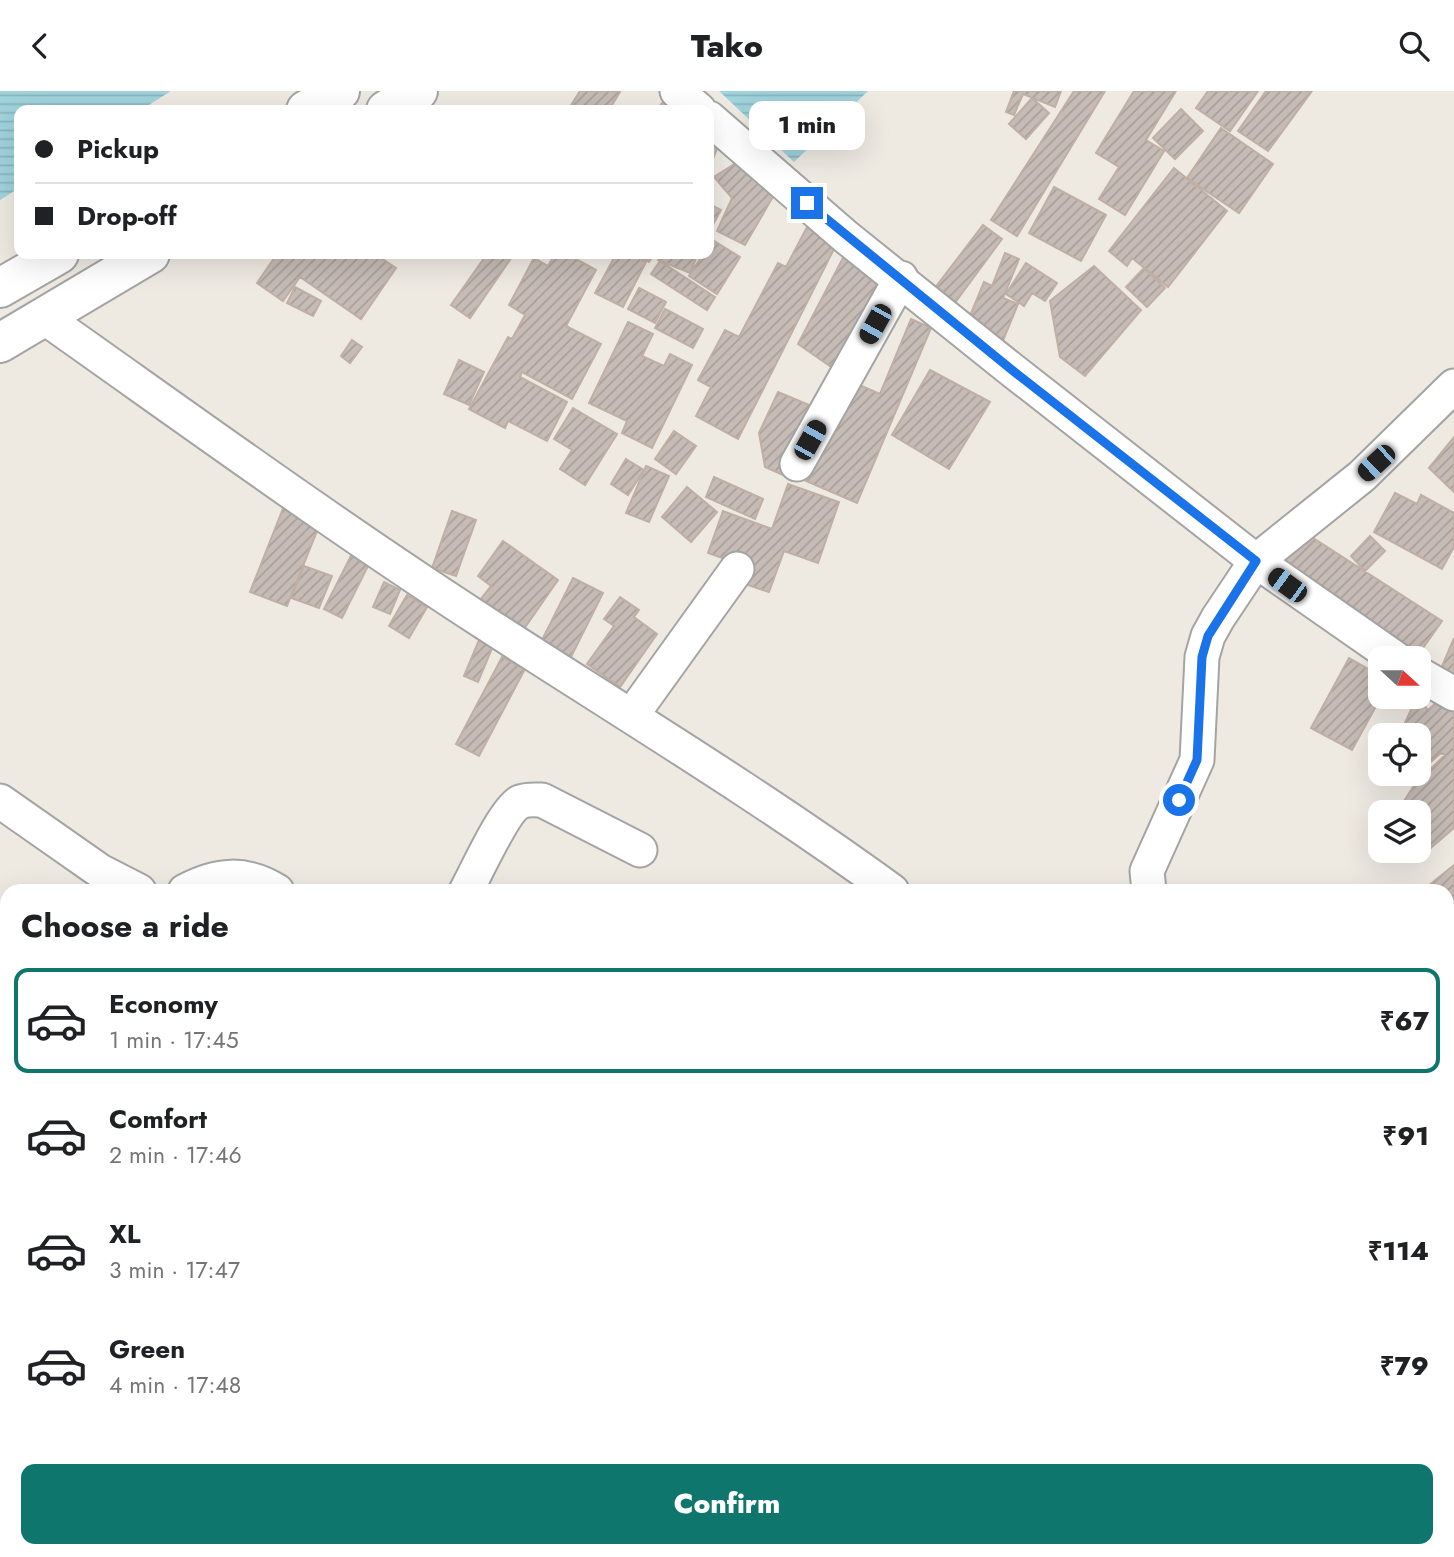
<!DOCTYPE html>
<meta charset="utf-8">
<style>
body{margin:0;font-family:Jost,sans-serif;background:#f2f2f2;color:#202124;height:100vh;display:flex;flex-direction:column;font-size:26px;white-space:nowrap}
*{box-sizing:border-box;margin:0}
p{font-size:23px;color:#757577}
.icon{flex:none;width:38px;height:38px;fill:none;stroke:currentColor;stroke-width:2;stroke-linecap:round;stroke-linejoin:round}
.map{position:relative;flex:1;overflow:hidden}
.side{position:absolute;left:0px;top:793px;width:1454px;height:674px;display:flex;flex-direction:column;background:#fff;border-radius:21px 21px 0 0;box-shadow:0 7px 28px #0002}
.side>*{flex:none}
.hud{position:absolute;left:14px;top:14px;width:700px;height:154px;border-radius:14px;box-shadow:0 7px 28px #0002;display:grid;align-content:center;height:154px;padding:0 21px;background:#fff}
.needle{width:46px;rotate:111deg}
.fabs{position:absolute;left:1368px;top:555px;display:grid;gap:14px}
.fabs a{display:grid;place-items:center;width:63px;height:63px;border-radius:14px;background:#fff;box-shadow:0 7px 28px #0002;font-size:35px}
.end{position:absolute;width:32px;height:32px;margin:-16px;border:9px solid #1a73e8;background:#fff;box-shadow:0 0 0 4px #fff}
.from{border-radius:50%}
.bubble{position:absolute;height:49px;border-radius:14px;background:#fff;box-shadow:0 7px 28px #0002;font-size:23px;font-weight:800;line-height:49px;text-align:center}
.car{position:absolute;width:21px;height:42px;margin:-21px -10px;border-radius:9px;box-shadow:0 0 5px 2px #0007;background:linear-gradient(#222 24%,#8ab4d8 0 40%,#222 0 76%,#8ab4d8 0 86%,#222 0)}
.hud b{display:flex;align-items:center;gap:24px;height:66px;font-size:26px}
.hud b+b{border-top:2px solid #e0e0e0}
.hud i{width:18px;height:18px;background:#202124}
ul{padding:0;list-style:none}
li{display:flex;align-items:center;gap:21px;height:105px;margin:0 14px 10px;padding:0 7px;border:4px solid transparent;border-radius:14px}
li div{flex:1}
li b{display:block;font-size:26px}
li em{font-style:normal;font-weight:800}
li.selected{border-color:#0f766e}
li>.icon{width:63px;height:63px;stroke-width:1.5}
h2{padding:0 21px;font-size:32px;line-height:84px}
.primary-button{display:flex;gap:14px;margin-top:auto;padding:14px 21px}
.primary-button a{flex:1;height:80px;border-radius:14px;background:#0f766e;color:#fff;font-size:28px;font-weight:800;line-height:80px;text-align:center}
header{display:flex;justify-content:space-between;align-items:center;height:91px;padding:0 21px;background:#fff;font-size:32px;font-weight:800}
.map>svg:first-child{display:block}
</style>
<header><svg class="icon" aria-label="back" viewBox="0 0 24 24"><path d="M15 5l-7 7 7 7"/></svg>Tako<svg class="icon" aria-label="search" viewBox="0 0 24 24"><circle cx="10" cy="10" r="6"/><path d="M15 15l6 6"/></svg></header>
<div class="map">
<svg width="1454" height="1466" viewBox="0 0 1454 1466">
<defs>
<pattern id="water-rules" width="6" height="5" patternUnits="userSpaceOnUse" patternTransform="scale(1.75)"><rect width="6" height="5" fill="#a1d3dd"/><path d="M0 2.5h6" fill="none" stroke="#8ab5bd"/></pattern>
<pattern id="building-hatch" width="6" height="6" patternUnits="userSpaceOnUse" patternTransform="scale(1.75)"><rect width="6" height="6" fill="#c6bbb5"/><path d="M-1 1l2-2M0 6l6-6M5 7l2-2" fill="none" stroke="#aaa09b"/></pattern>
</defs>
<rect width="100%" height="100%" fill="#eeeae2"/>
<path fill="#fffdda" d="M766,1460H1129L1126,1466H758Z"/>
<path fill="url(#water-rules)" d="M0,0H171L141,19H19V97L0,109Z
M719,0H868L794,71Z"/>
<path fill="url(#building-hatch)" stroke="#c0afa4" stroke-width="2" d="M580,0H618L620,1L609,19H568Z
M1014,0H1061L1055,16L1023,3L1014,24L1006,21Z
M1074,0H1105L1017,145L991,129Z
M1134,0H1176L1146,49L1164,60L1125,124L1099,108L1119,76L1096,62Z
M1208,0H1258L1230,40L1196,17Z
M1266,0H1312L1268,60L1238,40Z
M1032,7L1049,22L1026,48L1009,33Z
M665,8L682,19H657Z
M1181,18L1203,40L1175,68L1153,47Z
M709,33L722,46L709,77Z
M1221,37L1273,73L1239,122L1187,87Z
M747,65L778,97L745,154L717,140L732,107L714,86Z
M1174,77L1227,120L1168,196L1132,167L1127,175L1109,160Z
M1054,96L1106,124L1081,170L1029,142Z
M709,113L721,119L709,141Z
M983,134L1002,148L951,217L931,202Z
M807,136L837,152L738,348L696,325L711,296L698,289L725,239L739,246L778,172L786,176Z
M711,148L740,166L717,203L689,185L703,163H709Z
M1005,162L1019,168L1003,207L1018,213L1002,252L965,237L984,191L992,195Z
M277,163H375L396,177L361,228L300,186L283,210L257,192Z
M487,163H514L470,227L451,214Z
M555,163H567L596,179L566,235L601,253L572,308L522,281L520,286L567,311L547,350L508,330L505,337L469,318L508,246L512,248L525,224L509,214L534,167L548,175Z
M616,163H631L646,171L623,216L595,202Z
M636,163H654L649,171Z
M661,163H698L690,182L658,169Z
M845,163L889,194L840,282L798,253Z
M660,170L715,206L707,219L651,183Z
M1026,172L1057,192L1045,210L1032,202L1024,215L1006,203Z
M1094,175L1141,219L1085,285L1060,266L1050,210Z
M1144,177L1165,197L1147,216L1126,196Z
M295,196L321,210L313,225L287,212Z
M639,197L666,211L655,232L628,218Z
M665,218L703,238L693,257L655,237Z
M911,228L931,237L857,412L806,390L848,289L880,303Z
M628,231L653,243L642,265L664,275L670,263L692,274L652,357L622,342L627,330L589,312Z
M352,249L362,256L350,272L341,265Z
M459,269L484,281L469,314L444,303Z
M930,279L990,311L949,378L892,344Z
M778,301L821,319L783,384L765,376L759,342Z
M573,317L617,343L585,394L560,378L572,359L554,348Z
M674,340L696,355L676,383L655,368Z
M1454,346V401L1429,377Z
M626,368L644,379L628,404L611,393Z
M646,375L669,385L649,431L626,422Z
M714,386L763,408L755,428L706,406Z
M788,393L839,411L818,472L784,460L769,501L733,489L739,473L708,462L723,420L772,438Z
M687,396L717,421L691,451L662,426Z
M1395,402L1417,413L1421,404L1454,422V456L1442,478L1374,441Z
M284,415L321,430L287,515L250,501Z
M452,420L476,429L456,485L432,477Z
M1307,443L1442,530L1416,567H1406L1270,471Z
M1370,445L1385,460L1365,480L1351,465Z
M503,450L558,489L519,545L476,514L491,495L478,485Z
M357,453L374,463L342,527L324,518Z
M304,475L332,485L319,517L291,507Z
M573,487L603,502L567,574L537,559Z
M384,491L400,499L390,523L373,516Z
M407,504L427,516L409,547L389,535Z
M620,506L639,519L634,526L657,543L620,596L587,573L614,535L604,528Z
M1454,547V600L1435,592Z
M479,549L493,555L478,591L464,585Z
M502,566L525,578L479,665L456,653Z
M1349,567L1381,585V606L1352,659L1311,637Z
M1417,606L1428,619L1437,611L1454,620V737L1418,768L1406,760H1419V721H1397L1415,693L1445,664L1441,662L1424,677L1419,674V659L1429,650L1402,638Z
M1454,774V877L1447,882V800H1422Z
M1454,933V959L1447,952V939Z
M1447,982L1454,984L1453,1024L1447,1018Z
M1453,1126L1454,1189L1447,1201V1136Z
M1454,1199V1251L1451,1256L1447,1254V1210Z
M1447,1360L1454,1364V1395L1447,1407Z
M538,1460H609L618,1466H528Z
M687,1460H725L718,1466H680Z
M1166,1460H1238L1236,1466H1164Z
M1285,1460H1383L1381,1466H1283Z"/>
<g fill="none" stroke-linecap="round" stroke-linejoin="round">
<defs>
<path id="service" d="M1131,1466L1134,1460"/>
<path id="minor" d="M677,0L699,19
M709,27L846,146L1012,279L1256,470L1395,567
M45,227C191,330 335,435 485,532C621,620 760,704 892,800
M797,373L901,187
M1419,583L1454,603
M632,624L737,478
M0,710L100,780L139,800
M185,800C217,783 245,780 277,800
M466,800C476,782 504,719 520,711C527,708 535,709 542,709L640,759
M1149,800L1147,780L1197,669L1202,566L1208,545L1218,527L1256,470L1362,385L1454,295
M1447,966L1454,972
M0,1264L7,1269
M1449,1448L1454,1438
M126,1460L137,1466
M616,1460L625,1466
M730,1466L737,1460"/>
<path id="tertiary" d="M306,19L340,0
M386,19L418,0
M0,197L59,163
M0,252L150,163
M1447,1057L1454,1047
M1247,1466L1248,1460"/>
</defs>
<use href="#service" stroke="#a4a4a4" stroke-width="19"/>
<use href="#minor" stroke="#a4a4a4" stroke-width="37"/>
<use href="#tertiary" stroke="#a4a4a4" stroke-width="42"/>
<use href="#service" stroke="#fff" stroke-width="16"/>
<use href="#minor" stroke="#fff" stroke-width="33"/>
<use href="#tertiary" stroke="#fff" stroke-width="38"/>
</g>
<g fill="none" stroke-linecap="round" stroke-linejoin="round">
<path stroke="#1a73e8" stroke-width="9" d="M807,112L1012,279L1256,470L1208,545L1202,566L1197,669L1179,709"/>
</g>
</svg>
<div class="fabs">
<a><svg class="needle" viewBox="-14 -14 28 28"><path d="M0-13l5 13h-10z" fill="#e53935"/><path d="M0 13l5-13h-10z" fill="#757577"/></svg></a>
<a><svg class="icon" aria-label="locate" viewBox="0 0 24 24"><circle cx="12" cy="12" r="6"/><path d="M12 2v4M12 18v4M2 12h4M18 12h4"/></svg></a>
<a><svg class="icon" aria-label="layers" viewBox="0 0 24 24"><path d="M12 4l9 5-9 5-9-5zM3 14l9 5 9-5"/></svg></a>
</div>
<i class="end from" style="left:1179px;top:709px"></i>
<i class="end" style="left:807px;top:112px"></i>
<div class="bubble" style="left:749px;top:10px;width:116px">1 min</div>
<i class="car" style="left:875px;top:233px;rotate:209deg"></i>
<i class="car" style="left:810px;top:349px;rotate:29deg"></i>
<i class="car" style="left:1376px;top:372px;rotate:227deg"></i>
<i class="car" style="left:1287px;top:494px;rotate:306deg"></i>
<div class="hud">
<b><i class="from"></i>Pickup</b>
<b><i></i>Drop-off</b>
</div>
<section class="side">
<h2>Choose a ride</h2>
<ul>
<li class="selected"><svg class="icon" aria-label="car" viewBox="0 0 24 24"><path d="M5 17H2v-5l4-1 3-4h7l3 4 3 1v5h-3M9 17h6M6 11h13"/><circle cx="7" cy="17" r="2"/><circle cx="17" cy="17" r="2"/></svg><div><b>Economy</b><p>1 min · 17:45</p></div><em>₹67</em></li>
<li><svg class="icon" aria-label="car" viewBox="0 0 24 24"><path d="M5 17H2v-5l4-1 3-4h7l3 4 3 1v5h-3M9 17h6M6 11h13"/><circle cx="7" cy="17" r="2"/><circle cx="17" cy="17" r="2"/></svg><div><b>Comfort</b><p>2 min · 17:46</p></div><em>₹91</em></li>
<li><svg class="icon" aria-label="car" viewBox="0 0 24 24"><path d="M5 17H2v-5l4-1 3-4h7l3 4 3 1v5h-3M9 17h6M6 11h13"/><circle cx="7" cy="17" r="2"/><circle cx="17" cy="17" r="2"/></svg><div><b>XL</b><p>3 min · 17:47</p></div><em>₹114</em></li>
<li><svg class="icon" aria-label="car" viewBox="0 0 24 24"><path d="M5 17H2v-5l4-1 3-4h7l3 4 3 1v5h-3M9 17h6M6 11h13"/><circle cx="7" cy="17" r="2"/><circle cx="17" cy="17" r="2"/></svg><div><b>Green</b><p>4 min · 17:48</p></div><em>₹79</em></li>
</ul>
<div class="primary-button"><a>Confirm</a></div>
</section>
</div>
